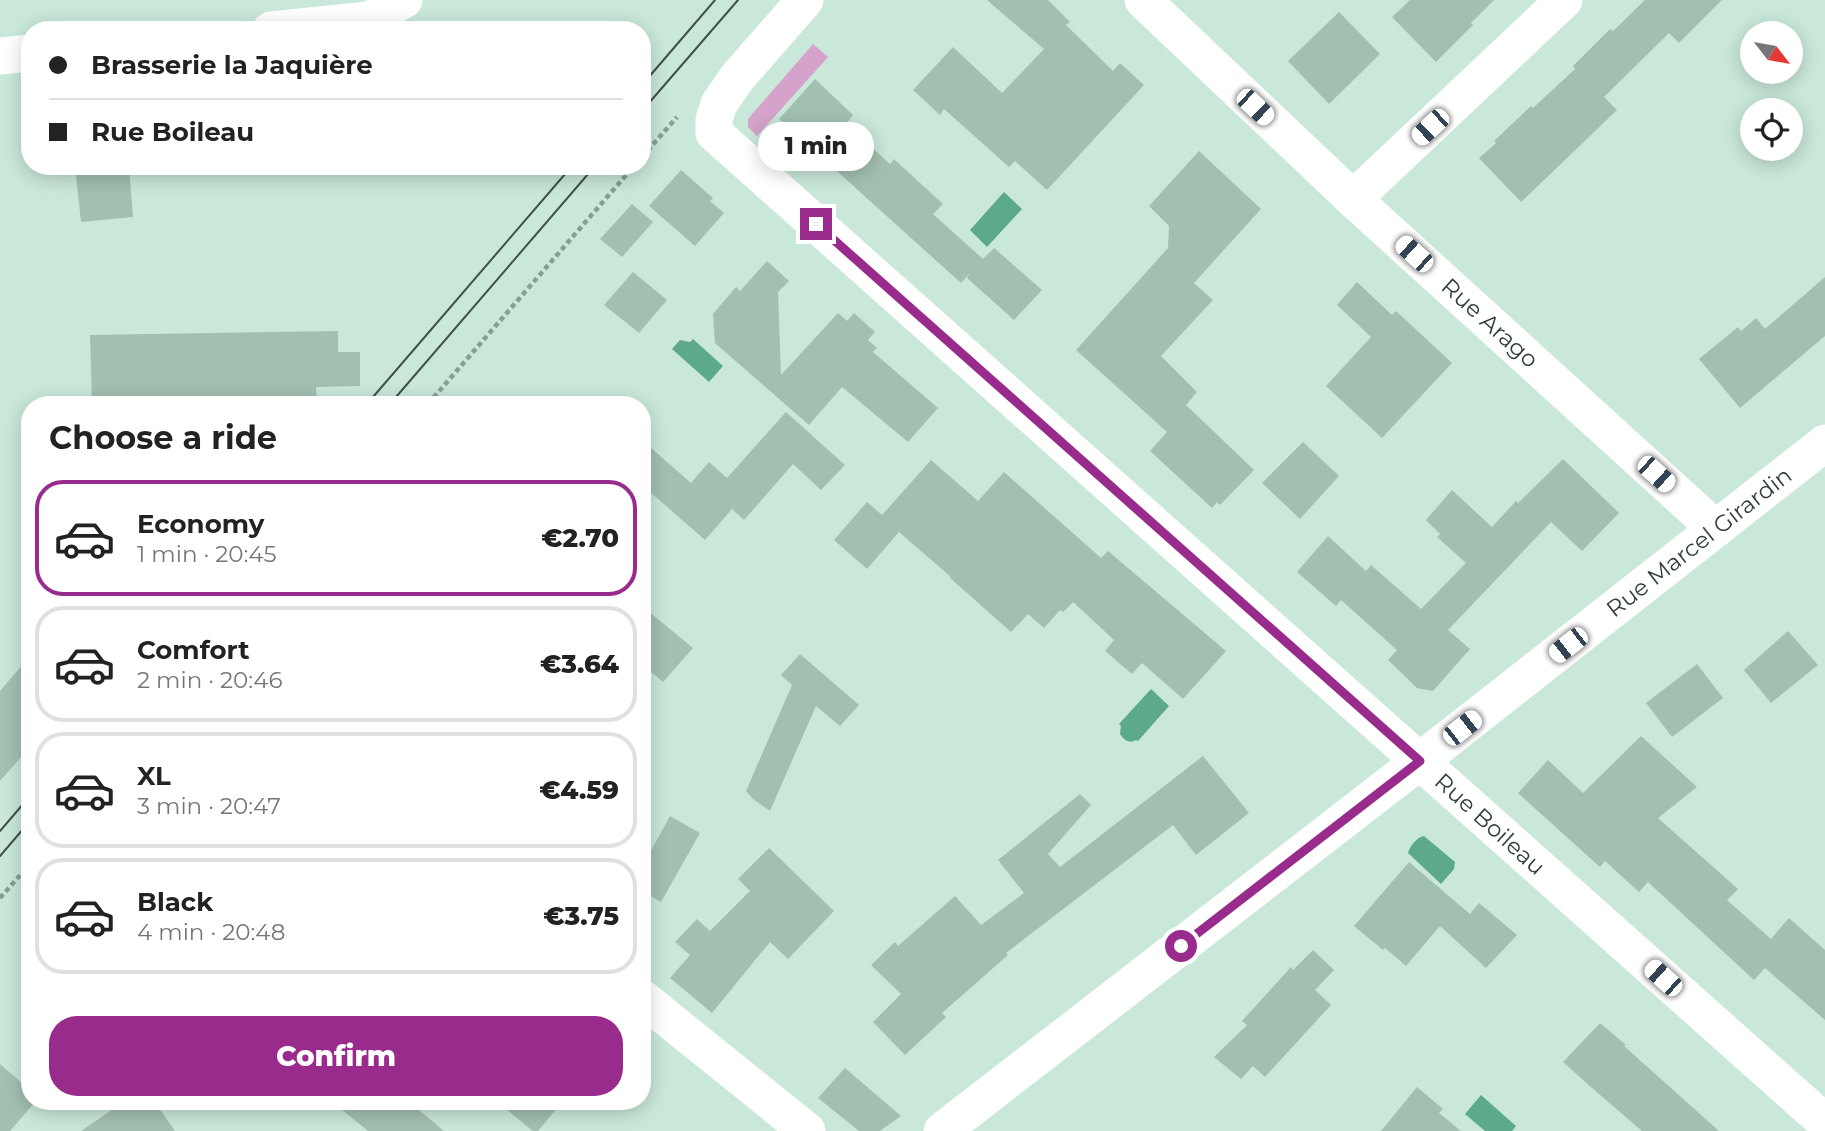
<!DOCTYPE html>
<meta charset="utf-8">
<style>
body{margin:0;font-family:Montserrat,sans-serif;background:#f2f2f2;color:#222;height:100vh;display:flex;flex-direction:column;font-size:26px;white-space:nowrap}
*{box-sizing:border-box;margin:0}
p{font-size:23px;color:#767676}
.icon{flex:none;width:38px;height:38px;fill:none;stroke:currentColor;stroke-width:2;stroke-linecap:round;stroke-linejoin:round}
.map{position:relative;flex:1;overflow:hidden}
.panel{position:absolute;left:21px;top:396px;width:630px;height:714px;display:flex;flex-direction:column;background:#fff;border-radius:28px;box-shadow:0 4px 18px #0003}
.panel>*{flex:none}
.banner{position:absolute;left:21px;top:21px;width:630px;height:154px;border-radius:28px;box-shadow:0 4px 18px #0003;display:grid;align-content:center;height:154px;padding:0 28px;background:#fff}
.needle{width:46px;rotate:121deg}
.buttons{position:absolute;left:1740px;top:21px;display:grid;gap:14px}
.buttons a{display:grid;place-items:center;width:63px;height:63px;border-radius:50%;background:#fff;box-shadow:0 4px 18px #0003;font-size:35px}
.end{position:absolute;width:32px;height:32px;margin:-16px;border:9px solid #982b8c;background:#fff;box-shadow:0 0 0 4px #fff}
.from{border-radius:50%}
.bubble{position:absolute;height:49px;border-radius:24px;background:#fff;box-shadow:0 4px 18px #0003;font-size:23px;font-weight:800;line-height:49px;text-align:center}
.car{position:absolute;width:21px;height:42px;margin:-21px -10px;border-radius:9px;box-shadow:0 0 5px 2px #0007;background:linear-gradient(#fff 24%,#345 0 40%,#fff 0 76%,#345 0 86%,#fff 0)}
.banner b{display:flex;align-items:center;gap:24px;height:66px;font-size:26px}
.banner b+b{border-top:2px solid #e0e0e0}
.banner i{width:18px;height:18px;background:#222}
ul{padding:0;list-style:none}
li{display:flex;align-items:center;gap:21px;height:116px;margin:0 14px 10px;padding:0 14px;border:4px solid #e0e0e0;border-radius:28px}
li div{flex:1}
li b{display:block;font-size:26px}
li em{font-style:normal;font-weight:800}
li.active{border-color:#982b8c}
li>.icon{width:63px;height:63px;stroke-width:1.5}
h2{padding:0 28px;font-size:32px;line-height:84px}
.button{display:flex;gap:14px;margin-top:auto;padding:14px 28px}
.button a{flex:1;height:80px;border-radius:28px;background:#982b8c;color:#fff;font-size:28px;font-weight:800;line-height:80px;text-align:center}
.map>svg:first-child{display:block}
</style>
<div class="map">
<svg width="1825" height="1131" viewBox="0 0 1825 1131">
<rect width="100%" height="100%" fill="#c9e8d9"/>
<path fill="#d4a2ca" d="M813,44L828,57L757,136L748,127V119Z"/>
<path fill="#5caa89" d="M1004,192L1022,209L987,247L970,230Z
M693,339L723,366L709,382L672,349L680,340L690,342Z
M1151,689L1169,706L1138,741L1136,740C1129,744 1124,740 1120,734L1121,726L1119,724Z
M1424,836L1455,862L1454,869L1441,884L1408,853C1410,846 1417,837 1424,836Z
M1481,1095L1516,1126L1512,1131H1485L1465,1114Z"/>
<path fill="#a2c0b1" d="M987,0H1048L1070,22L1066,25L1113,71L1120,63L1144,85L1047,190L1015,161L1009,167L944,109L940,115L913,90L953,47L1002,93L1044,49Z
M1410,0H1494L1471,23L1473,25L1436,62L1392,17Z
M1645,0H1722L1679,43L1669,33L1604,97L1617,110L1521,202L1479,158L1496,143L1494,141L1531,106L1533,108L1575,69L1573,66L1610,29L1613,31Z
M1339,12L1380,54L1329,104L1288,61Z
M815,79L853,115L846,124L890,164L894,159L943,204L933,214L983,259L994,248L1042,290L1014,320L967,278L970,273L961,283L779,119Z
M1199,151L1261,209L1194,283L1213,300L1161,356L1197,392L1186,405L1254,470L1220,505L1217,502L1212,508L1150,451L1167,432L1076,350L1168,248L1169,226L1149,206Z
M75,166H129L133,217L81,222Z
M681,170L713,198L710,201L724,213L695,246L649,206Z
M632,204L653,222L622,257L600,239Z
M767,261L789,281L778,292L781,375L838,313L847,321L854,313L875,332L868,340L877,348L873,352L938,408L908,442L842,387L809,425L715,343L713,314L736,287L740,291Z
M633,272L667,300L639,333L604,305Z
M1825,277V336L1740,408L1699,359L1738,327L1741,331L1756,318L1765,329Z
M1357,282L1392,315L1396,311L1452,363L1382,438L1326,386L1371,337L1337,305Z
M338,331V352H360V386L316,387L317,404H92L90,335Z
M786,412L845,465L821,490L793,464L744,520L732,509L705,540L642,485V440L691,483L709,462L727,478Z
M1303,442L1339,476L1300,519L1262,483Z
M1563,459L1619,513L1582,551L1551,522L1448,630L1470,649L1433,691L1417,688L1388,660L1397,650L1341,600L1336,606L1297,572L1328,536L1366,571L1371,565L1421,609L1466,563L1437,537L1440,534L1426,520L1452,490L1492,527L1516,501L1518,503Z
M931,460L978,501L1004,472L1101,558L1108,551L1226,651L1183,699L1142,663L1132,674L1105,651L1114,640L1073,602L1063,612L1060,610L1044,628L1028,614L1011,632L950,578L951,577L899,532L867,569L834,540L867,502L882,515Z
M642,606L693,648L663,682L642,664Z
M1788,631L1818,665L1771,703L1744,670Z
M800,654L859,705L840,726L816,706L770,811L753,799L746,791L792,685L781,675Z
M30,656V747L0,781V691Z
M1697,664L1723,698L1672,737L1646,703Z
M1641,736L1697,787L1658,818L1738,889L1727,900L1771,939L1789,918L1825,950V1020L1765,968L1754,980L1648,882L1639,892L1605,861L1600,867L1518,793L1548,760L1583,793Z
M1203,756L1249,813L1196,855L1173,825L1006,953L1008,955L942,1013L946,1017L905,1055L873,1022L901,994L871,965L895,942L898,946L955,896L981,925L1024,893L998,860L1080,794L1091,805L1048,854L1060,867Z
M670,816L700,833L661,902L642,891V867Z
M769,848L834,911L788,959L770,942L712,1013L670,978L690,955L675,942L697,919L710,931L750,891L738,879Z
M1409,862L1470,914L1479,903L1517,935L1486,968L1440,926L1406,966L1385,948L1383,950L1354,926Z
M1313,950L1334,970L1315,990L1331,1005L1265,1077L1253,1066L1241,1079L1214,1057L1247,1025L1242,1021L1291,967L1293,970Z
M1600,1023L1626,1045L1624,1046L1719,1131H1642L1592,1088L1563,1062Z
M0,1064L30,1090V1101H36L10,1131H0Z
M845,1068L901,1116L880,1131H859L818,1098Z
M1417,1087L1443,1109L1439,1113L1461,1131H1381Z
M125,1101H154L175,1131H81Z
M331,1101H408L444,1131H368Z
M496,1101H563L538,1131H533Z"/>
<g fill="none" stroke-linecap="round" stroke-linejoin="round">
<path stroke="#879e93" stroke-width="4.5" stroke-dasharray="5 3.5" stroke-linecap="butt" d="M642,157L677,117
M428,404L634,166
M0,898L30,864"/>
<path stroke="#fff" stroke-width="37" d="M805,0L736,79L719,104L714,120V133L1825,1122
M1143,0L1353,199L1716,529
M271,30L369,20L404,0
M0,56L30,53
M1353,199L1564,0
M642,998L807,1131
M942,1131L1420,761L1825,443"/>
<path stroke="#415049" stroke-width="2" d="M642,85L715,0
M642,111L738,0
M367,404L572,166
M390,404L595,166
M0,831L30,796
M0,856L30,821"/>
</g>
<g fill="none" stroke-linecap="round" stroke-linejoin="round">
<path stroke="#982b8c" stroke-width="9" d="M816,224L1420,761L1181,946"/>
</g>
<g text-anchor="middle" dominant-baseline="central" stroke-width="5" stroke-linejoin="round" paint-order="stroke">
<g font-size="23" fill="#323f39" stroke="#fff">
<text transform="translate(1490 323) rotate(42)">Rue Arago</text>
<text transform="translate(1699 542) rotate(-38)">Rue Marcel Girardin</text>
<text transform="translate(1490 824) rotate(42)">Rue Boileau</text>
</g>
</g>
</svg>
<div class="buttons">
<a><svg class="needle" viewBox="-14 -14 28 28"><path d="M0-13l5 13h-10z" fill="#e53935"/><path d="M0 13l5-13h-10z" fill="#767676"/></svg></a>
<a><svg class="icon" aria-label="locate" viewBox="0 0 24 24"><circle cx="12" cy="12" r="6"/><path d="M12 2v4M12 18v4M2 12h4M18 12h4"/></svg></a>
</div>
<i class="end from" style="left:1181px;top:946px"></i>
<i class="end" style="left:816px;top:224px"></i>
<div class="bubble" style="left:758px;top:122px;width:116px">1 min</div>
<i class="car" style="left:1255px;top:107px;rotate:133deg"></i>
<i class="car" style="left:1430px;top:127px;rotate:227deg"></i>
<i class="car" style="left:1414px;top:254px;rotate:312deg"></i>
<i class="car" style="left:1656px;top:474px;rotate:132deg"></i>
<i class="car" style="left:1568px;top:645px;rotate:232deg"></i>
<i class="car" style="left:1462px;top:728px;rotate:52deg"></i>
<i class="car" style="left:1663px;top:978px;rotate:312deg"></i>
<div class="banner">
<b><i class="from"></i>Brasserie la Jaquière</b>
<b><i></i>Rue Boileau</b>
</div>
<section class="panel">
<h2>Choose a ride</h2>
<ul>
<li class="active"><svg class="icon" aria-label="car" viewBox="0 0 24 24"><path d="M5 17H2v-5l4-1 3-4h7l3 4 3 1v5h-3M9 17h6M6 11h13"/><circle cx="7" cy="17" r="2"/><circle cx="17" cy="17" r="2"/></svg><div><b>Economy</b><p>1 min · 20:45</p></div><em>€2.70</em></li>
<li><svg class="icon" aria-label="car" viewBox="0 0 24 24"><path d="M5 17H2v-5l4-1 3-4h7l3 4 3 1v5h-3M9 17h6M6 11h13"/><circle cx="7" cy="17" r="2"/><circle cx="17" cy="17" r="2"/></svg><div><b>Comfort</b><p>2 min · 20:46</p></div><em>€3.64</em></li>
<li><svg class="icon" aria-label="car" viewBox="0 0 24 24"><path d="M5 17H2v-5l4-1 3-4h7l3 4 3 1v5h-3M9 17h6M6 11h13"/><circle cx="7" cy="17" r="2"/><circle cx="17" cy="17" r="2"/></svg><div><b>XL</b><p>3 min · 20:47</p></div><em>€4.59</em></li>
<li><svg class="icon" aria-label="car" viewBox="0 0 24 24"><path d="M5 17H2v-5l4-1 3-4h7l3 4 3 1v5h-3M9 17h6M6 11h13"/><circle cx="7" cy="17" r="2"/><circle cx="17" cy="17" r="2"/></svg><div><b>Black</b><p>4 min · 20:48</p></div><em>€3.75</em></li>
</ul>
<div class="button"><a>Confirm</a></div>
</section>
</div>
